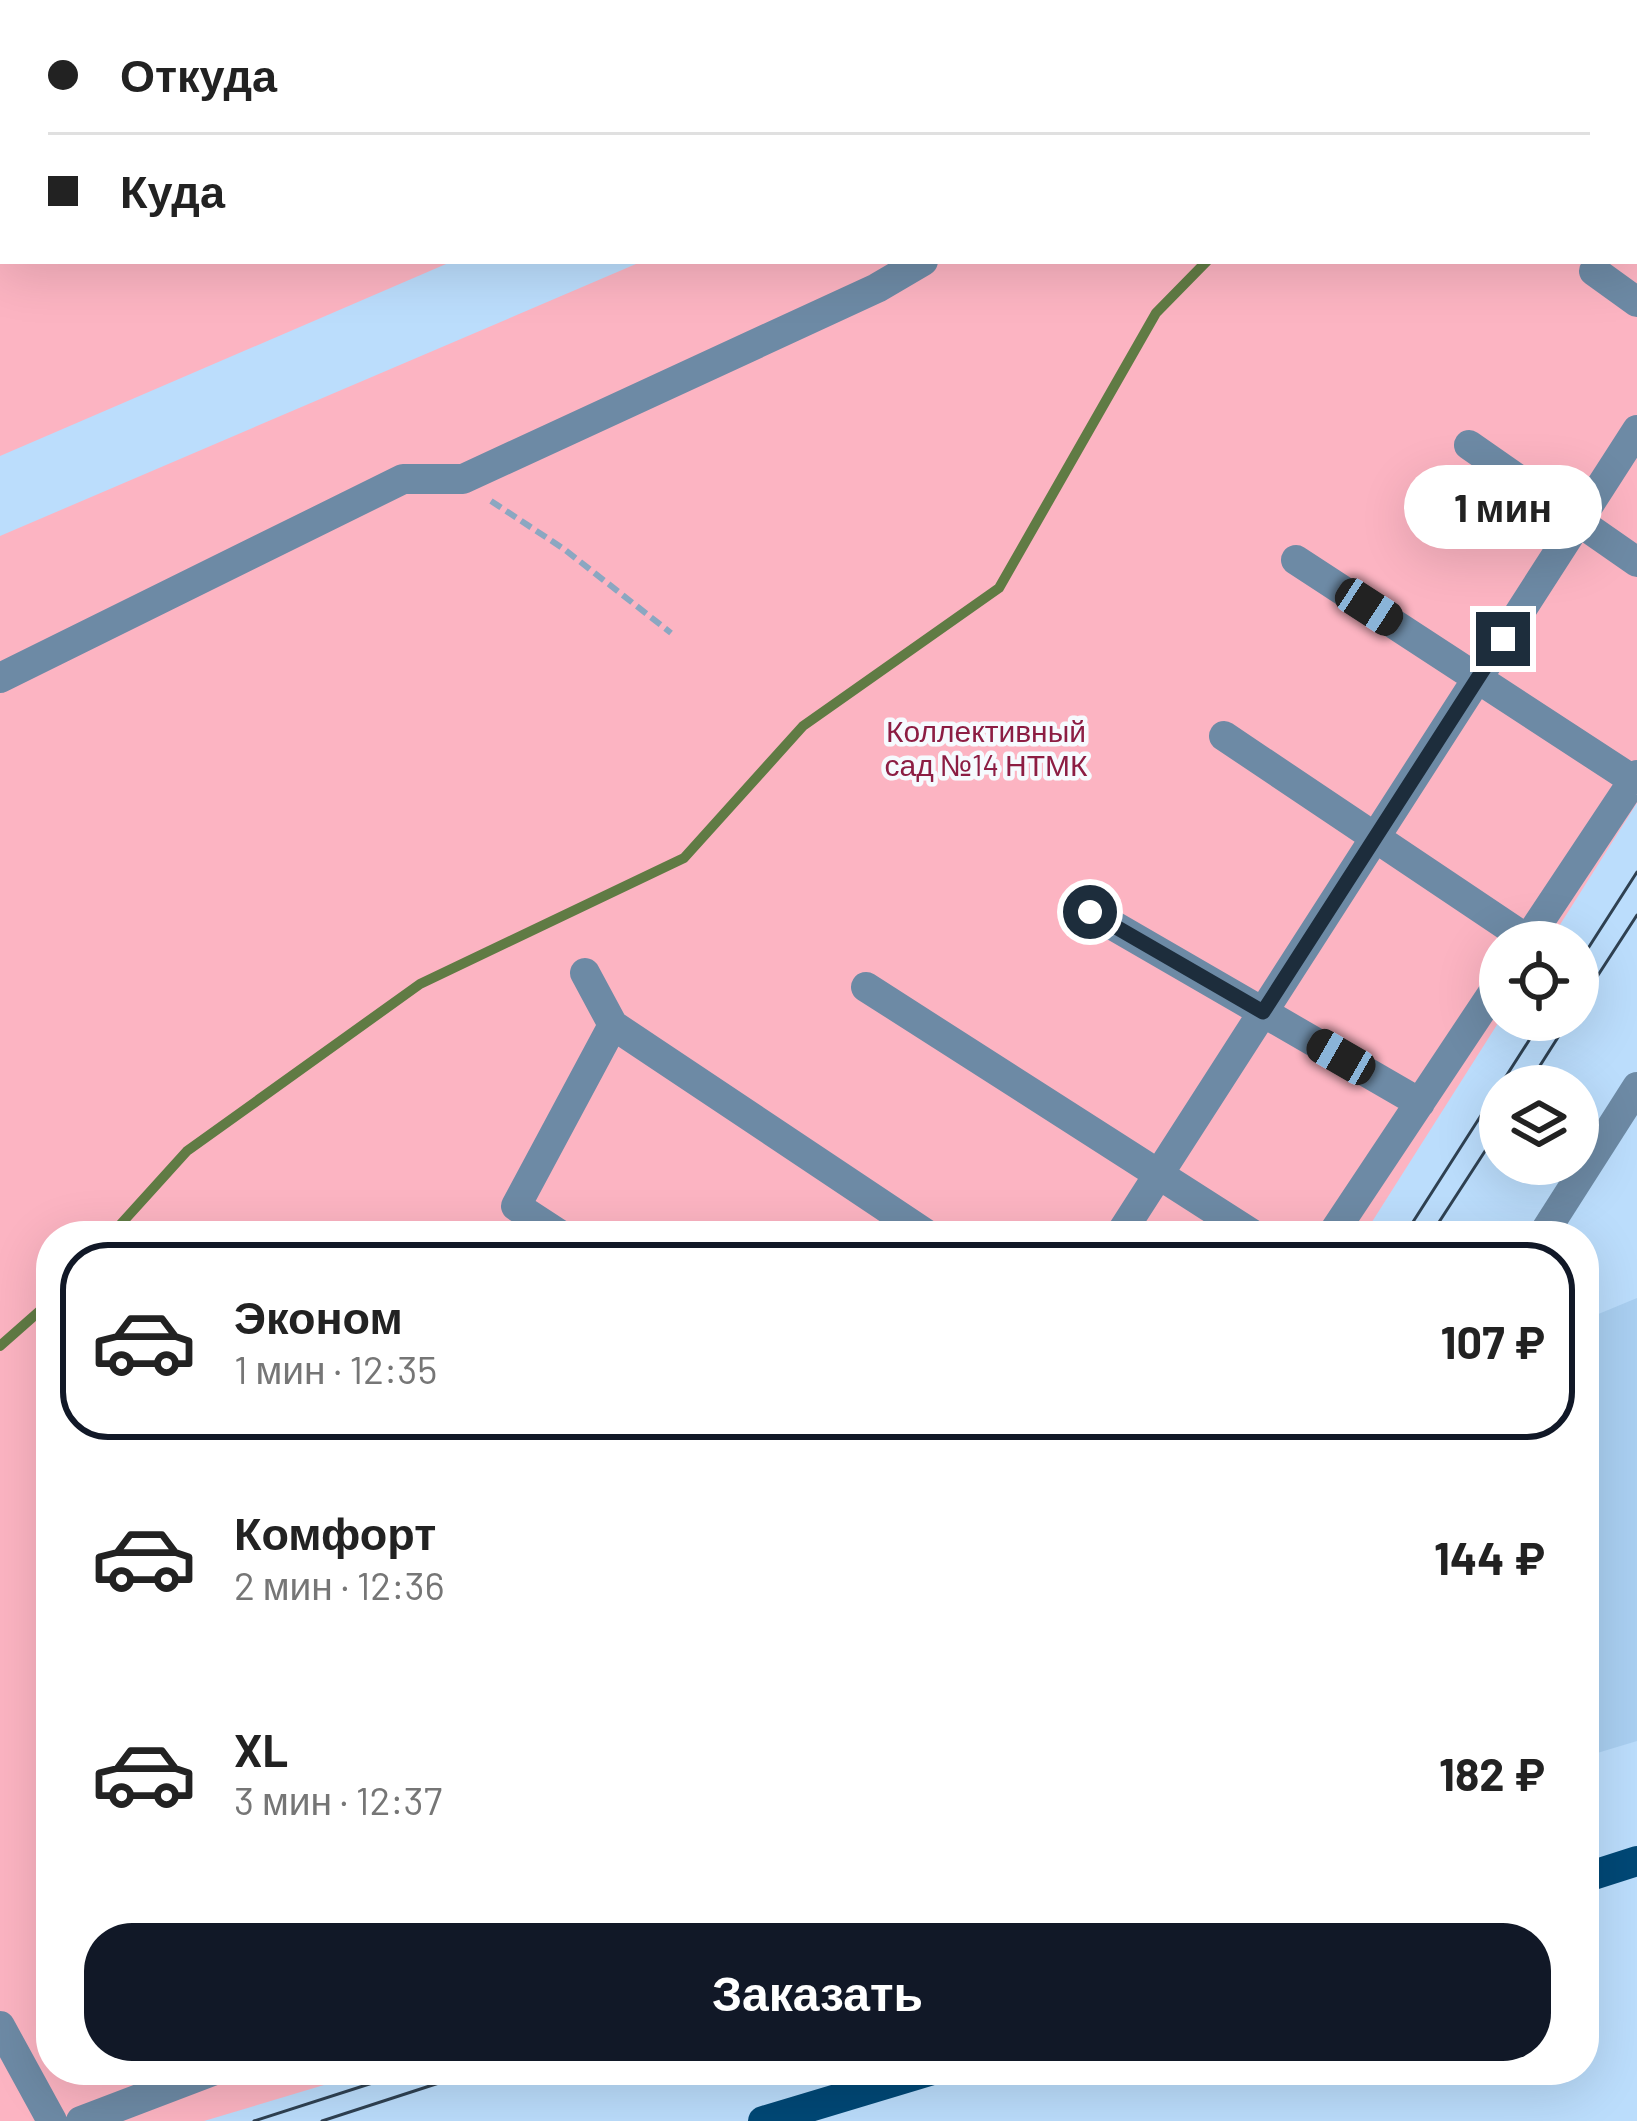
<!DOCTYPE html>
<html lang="ru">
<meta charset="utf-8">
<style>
body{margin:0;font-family:Barlow,sans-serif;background:#f6f6f6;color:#222;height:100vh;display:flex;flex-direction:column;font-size:45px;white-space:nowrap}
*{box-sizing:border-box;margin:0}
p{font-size:39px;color:#767676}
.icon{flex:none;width:66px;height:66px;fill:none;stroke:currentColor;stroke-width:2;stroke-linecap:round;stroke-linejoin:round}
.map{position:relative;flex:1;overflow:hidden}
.details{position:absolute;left:36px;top:1221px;width:1563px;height:864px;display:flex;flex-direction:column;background:#fff;border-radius:48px;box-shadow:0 12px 48px #0002}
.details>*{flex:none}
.guide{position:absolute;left:0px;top:0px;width:1638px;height:264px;box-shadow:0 12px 48px #0002;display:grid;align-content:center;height:264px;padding:0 48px;background:#fff}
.fabs{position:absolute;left:1479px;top:921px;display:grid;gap:24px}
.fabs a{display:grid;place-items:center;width:120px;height:120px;border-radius:50%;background:#fff;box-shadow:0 12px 48px #0002;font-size:60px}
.end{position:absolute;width:54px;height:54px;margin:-27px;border:15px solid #1d2d3c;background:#fff;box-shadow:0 0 0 6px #fff}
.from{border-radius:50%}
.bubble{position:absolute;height:84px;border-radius:42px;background:#fff;box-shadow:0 12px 48px #0002;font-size:39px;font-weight:700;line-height:84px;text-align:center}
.car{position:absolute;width:36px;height:72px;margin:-36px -18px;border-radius:15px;box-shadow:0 0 9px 3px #0007;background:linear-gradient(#222 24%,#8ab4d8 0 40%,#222 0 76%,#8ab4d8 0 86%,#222 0)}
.guide b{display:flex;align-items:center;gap:42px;height:114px;font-size:45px}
.guide b+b{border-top:3px solid #e0e0e0}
.guide i{width:30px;height:30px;background:#222}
ul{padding:21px 0 0;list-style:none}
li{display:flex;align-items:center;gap:36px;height:198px;margin:0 24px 18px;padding:0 24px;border:6px solid transparent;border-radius:48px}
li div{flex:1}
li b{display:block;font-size:45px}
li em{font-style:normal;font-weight:700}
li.current{border-color:#111827}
li>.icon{width:108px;height:108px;stroke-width:1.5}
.button{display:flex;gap:24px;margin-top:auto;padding:24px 48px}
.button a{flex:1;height:138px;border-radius:48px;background:#111827;color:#fff;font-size:48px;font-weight:700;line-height:138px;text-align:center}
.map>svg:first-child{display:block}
</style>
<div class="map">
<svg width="1637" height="2121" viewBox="0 0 1637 2121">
<rect width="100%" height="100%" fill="#bbddfc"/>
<path fill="#a9cff1" d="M1637,1298V1741L1584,1757V1320Z"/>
<path fill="#fcb4c2" d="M0,0H987L983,3H3V261H453L0,456Z
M1118,0H1637V803L1549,942H1500V1020L1363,1236H51V2070H374L204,2121H0V536L643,261H1635V3H1114Z"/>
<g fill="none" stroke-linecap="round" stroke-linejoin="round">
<path stroke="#607b44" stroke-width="10" d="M1475,3L1478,0
M110,1236L187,1151L420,984L684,858L803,726L999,588L1156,313L1207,261
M0,1346L51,1301"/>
<path stroke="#8ba7c1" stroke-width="6" stroke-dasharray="12 6" stroke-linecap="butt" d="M1096,3L1097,0
M491,501L564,549L671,633"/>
<path stroke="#6d8aa5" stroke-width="30" d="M1594,271L1637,302
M1469,445L1637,562
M1296,560L1633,780
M0,678L403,479H463L877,288L923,261
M1224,736L1528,940
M1090,912L1420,1103
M1526,942L1637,775
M866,987L1255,1236
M613,1025L929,1236
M562,1236L516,1206L613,1025L585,973
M1119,1236L1637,430
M1331,1236L1500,982
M1542,1236L1637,1087
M0,2026L52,2121
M81,2121L215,2070"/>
<path stroke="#004876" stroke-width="30" d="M1584,1878L1637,1861
M763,2121L933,2070"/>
<path stroke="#2f4152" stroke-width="3" d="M1578,964L1637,872
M1578,1006L1637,915
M1527,1086L1569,1020
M1404,1236L1542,1020
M1430,1236L1500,1128
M254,2121L413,2070
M322,2121L479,2070"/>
</g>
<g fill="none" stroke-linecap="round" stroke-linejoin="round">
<path stroke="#1d2d3c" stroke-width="15" d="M1090,912L1263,1012L1503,639"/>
</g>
<g text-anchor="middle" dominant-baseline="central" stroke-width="9" stroke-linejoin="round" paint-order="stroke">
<g font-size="30" fill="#8c1d43" stroke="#f6fafe">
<text x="986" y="730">Коллективный<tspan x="986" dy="34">сад №14 НТМК</tspan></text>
</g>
</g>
</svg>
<div class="fabs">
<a><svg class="icon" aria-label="locate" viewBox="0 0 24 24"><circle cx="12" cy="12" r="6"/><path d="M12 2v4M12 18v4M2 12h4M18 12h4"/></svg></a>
<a><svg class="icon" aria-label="layers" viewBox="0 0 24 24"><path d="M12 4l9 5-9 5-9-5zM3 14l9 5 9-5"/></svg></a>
</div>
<i class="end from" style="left:1090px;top:912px"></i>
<i class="end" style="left:1503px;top:639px"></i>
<div class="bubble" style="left:1404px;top:465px;width:198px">1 мин</div>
<i class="car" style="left:1369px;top:607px;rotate:123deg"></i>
<i class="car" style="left:1341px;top:1057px;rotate:300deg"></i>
<div class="guide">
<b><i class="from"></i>Откуда</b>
<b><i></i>Куда</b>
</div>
<section class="details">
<ul>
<li class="current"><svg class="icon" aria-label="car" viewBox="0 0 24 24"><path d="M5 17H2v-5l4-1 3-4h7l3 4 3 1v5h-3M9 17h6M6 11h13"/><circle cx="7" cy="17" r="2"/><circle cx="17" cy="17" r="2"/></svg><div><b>Эконом</b><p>1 мин · 12:35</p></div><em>107 ₽</em></li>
<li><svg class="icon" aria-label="car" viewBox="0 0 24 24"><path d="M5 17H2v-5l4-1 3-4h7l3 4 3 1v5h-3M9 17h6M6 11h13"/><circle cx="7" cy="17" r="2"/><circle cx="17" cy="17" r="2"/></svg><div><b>Комфорт</b><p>2 мин · 12:36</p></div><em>144 ₽</em></li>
<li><svg class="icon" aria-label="car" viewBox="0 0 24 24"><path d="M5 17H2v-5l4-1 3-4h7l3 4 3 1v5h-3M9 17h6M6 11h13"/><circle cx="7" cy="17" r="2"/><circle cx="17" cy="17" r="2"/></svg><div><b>XL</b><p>3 мин · 12:37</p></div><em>182 ₽</em></li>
</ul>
<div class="button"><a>Заказать</a></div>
</section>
</div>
